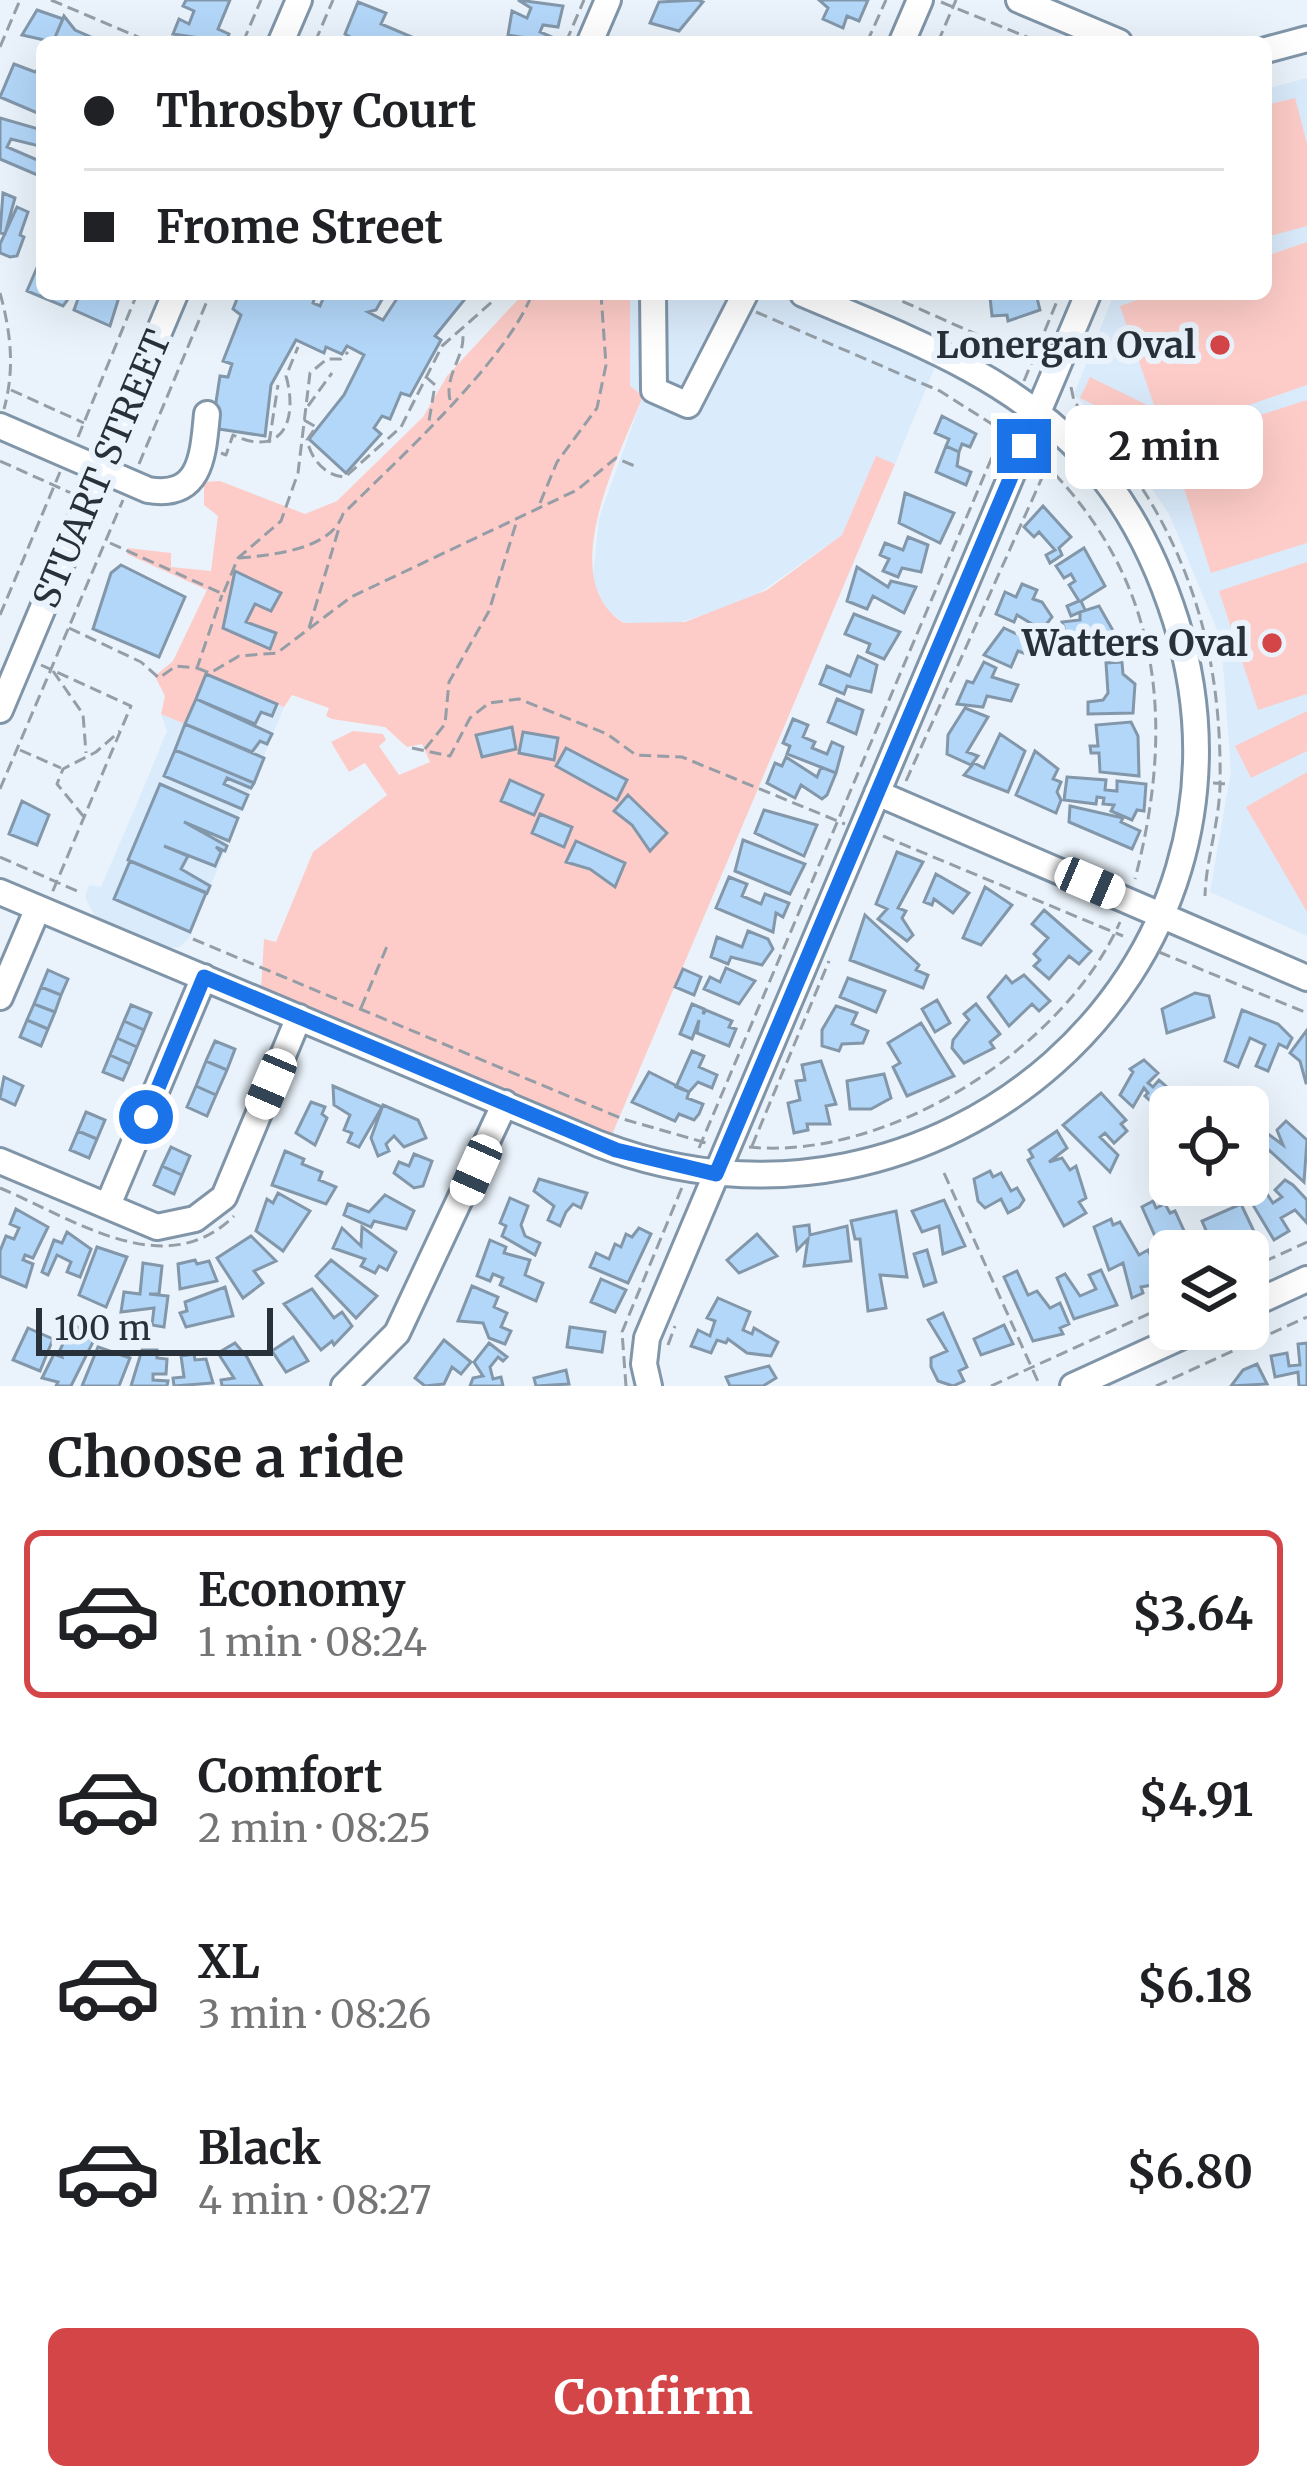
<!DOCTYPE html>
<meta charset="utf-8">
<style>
body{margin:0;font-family:Merriweather,serif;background:#f6f6f6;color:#202124;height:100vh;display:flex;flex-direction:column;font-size:45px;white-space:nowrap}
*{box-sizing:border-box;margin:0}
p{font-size:39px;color:#757577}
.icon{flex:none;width:66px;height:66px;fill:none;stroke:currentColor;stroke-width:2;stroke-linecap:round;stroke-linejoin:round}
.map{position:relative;height:1386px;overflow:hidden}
.panel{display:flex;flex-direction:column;background:#fff;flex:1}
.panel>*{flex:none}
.banner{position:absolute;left:36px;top:36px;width:1236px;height:264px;border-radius:18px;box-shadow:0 12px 48px #0002;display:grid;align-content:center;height:264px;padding:0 48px;background:#fff}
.buttons{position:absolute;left:1149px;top:1086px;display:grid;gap:24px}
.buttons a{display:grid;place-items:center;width:120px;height:120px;border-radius:18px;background:#fff;box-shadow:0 12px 48px #0002;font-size:60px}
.scale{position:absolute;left:36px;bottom:30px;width:237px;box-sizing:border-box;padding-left:12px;border:6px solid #283139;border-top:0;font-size:33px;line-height:42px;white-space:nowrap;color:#283139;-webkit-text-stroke:9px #eaf3fb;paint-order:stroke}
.end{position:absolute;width:54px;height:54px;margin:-27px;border:15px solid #1a73e8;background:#fff;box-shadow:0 0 0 6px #fff}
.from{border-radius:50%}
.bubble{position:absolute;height:84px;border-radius:18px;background:#fff;box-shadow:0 12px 48px #0002;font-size:39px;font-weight:700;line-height:84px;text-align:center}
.car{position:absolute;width:36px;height:72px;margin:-36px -18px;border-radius:15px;box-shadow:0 0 9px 3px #0007;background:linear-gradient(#fff 24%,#345 0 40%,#fff 0 76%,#345 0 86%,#fff 0)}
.banner b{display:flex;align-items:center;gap:42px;height:114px;font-size:45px}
.banner b+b{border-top:3px solid #e0e0e0}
.banner i{width:30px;height:30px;background:#202124}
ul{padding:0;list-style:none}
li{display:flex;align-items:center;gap:36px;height:168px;margin:0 24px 18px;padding:0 24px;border:6px solid transparent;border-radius:18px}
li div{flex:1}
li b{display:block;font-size:45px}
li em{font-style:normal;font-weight:700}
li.selected{border-color:#d44548}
li>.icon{width:108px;height:108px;stroke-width:1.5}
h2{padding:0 48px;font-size:54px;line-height:144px}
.primary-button{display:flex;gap:24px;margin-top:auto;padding:24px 48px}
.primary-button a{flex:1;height:138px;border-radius:18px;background:#d44548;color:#fff;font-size:48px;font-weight:700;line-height:138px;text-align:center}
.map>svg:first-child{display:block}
</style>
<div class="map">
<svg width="1307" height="1386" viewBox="0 0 1307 1386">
<rect width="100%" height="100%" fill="#eaf3fb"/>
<path fill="#daebfb" d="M1307,78V936L1210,892L1231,771L1221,639L1169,514L1122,445L1074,394L1114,294H1266V89Z
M630,294H774L937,362L895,464L876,457L842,535L752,598L673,625L625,623L603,607L592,586L599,518L643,396L630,386Z
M206,674L284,707L189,938L180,947L165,949L97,921L85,897L89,885L101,887L141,794L167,731L161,714L186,724Z"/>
<path fill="#fdccc8" d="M1295,98L1307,144V226L1266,237V105Z
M1307,242V385L1164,434L1120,306L1154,294H1266V256Z
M523,294H630V386L643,396C620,455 553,579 624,623L685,622L767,590L842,535L876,456L895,464L611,1137L261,990L264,939L276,942L313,852L387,795L365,763L349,772L331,742L353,731L383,734L386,740L379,746L399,775L430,762L422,744L407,747L385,727L332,719L326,716L329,708L292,695L284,707L207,674L185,724L161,714L165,696L155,676L173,661L207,590L127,554L128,548L171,553V567L211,571L218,516L204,505V482L220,481L305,514L337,501L423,417L447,376Z
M1090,377L1149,406L1139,427L1080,398Z
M1307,400V543L1211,573L1170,444Z
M1307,562V694L1258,710L1219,591Z
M1307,711V751L1251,778L1235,746Z
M1307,772V912L1246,807Z"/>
<path fill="#b3d7f9" stroke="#8397aa" stroke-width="3" d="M186,0H230L218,29L229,34L226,42L173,34L179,19L189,24L194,11L183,6Z
M518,0L563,6L558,27L543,25L540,32L552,37L550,42L508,35L512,11L527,18L531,8Z
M819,0H868L859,21L847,16L843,28L823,19L828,8Z
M358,2L386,13L381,24L412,37L410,42H359L345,34Z
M659,2L698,0L703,2L679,31L650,23Z
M37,10L63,19L53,42L22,35Z
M64,16L75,30L93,38L91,42H53Z
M14,64L35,72L42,66V115L0,97Z
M0,118L42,130L39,146L11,139L7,147L42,162V177L0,159Z
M3,193L15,198L5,234L0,233Z
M17,207L28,212L20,235L24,237L17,256L10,257L0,253V244Z
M42,256V294H72L63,306L27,291Z
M73,294H120L110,326L74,310L78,299Z
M239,294H316L313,303L320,306L325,294H385L376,310L368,312L383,320L400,294H469L435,336L441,340L410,396L401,393L390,419L382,416L374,428L381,434L346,473L309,439L344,395L364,355L347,346L342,354L326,347L324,353L296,340L271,385L265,436L212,428L220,376L228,377L232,364L223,361L241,315L233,309Z
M1036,294L1040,310L1008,321L1007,315L992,316L990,297Z
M942,416L976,434L970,447L962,444L959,452L946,446L949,439L935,433Z
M946,446L959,452L957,466L971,472L966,485L936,472Z
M905,493L954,513L940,543L899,523Z
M1043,506L1071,537L1059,548L1062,555L1050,563L1046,555L1055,550L1039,532L1034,537L1024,527Z
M908,537L928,545L921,572L902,568L898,577L883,571L889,559L880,555L885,543L903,550Z
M1084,548L1105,586L1081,601L1085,610L1071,616L1067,606L1079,601L1069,585L1075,581L1071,574L1064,578L1056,566Z
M121,565L185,597L159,657L93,629L111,573Z
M857,567L888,587L891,581L916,587L904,613L873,596L867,609L847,601Z
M235,571L281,593L271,611L255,604L246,622L276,633L270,649L223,628Z
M1022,584L1037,590L1033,599L1042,602L1052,617L1042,630L1017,615L1014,622L996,614L1005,592L1016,597Z
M1099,606L1120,643V652L1101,657L1097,644L1079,647L1076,638L1068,641L1062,622L1080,620V612Z
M854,614L900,632L884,659L867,652L870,644L845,634Z
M1004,628L1034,642L1029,655L1018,651L1011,667L984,655Z
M858,656L877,665L871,692L847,686L844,694L820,684L827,666L850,676Z
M984,662L996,668L992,677L1018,685L1011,701L987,696L983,707L957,704L967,681L973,683Z
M1122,662L1123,674L1135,684L1133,713L1088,714V702L1103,700L1108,693L1106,663Z
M206,674L277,704L272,716L261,712L255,724L196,699Z
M196,699L272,734L267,744L260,741L252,752L185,724Z
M837,699L863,710L856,734L828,722Z
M965,708L988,717L967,752L978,756L971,765L947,754L948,735Z
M793,719L808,725L803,737L815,742L812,748L827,754L832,742L843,747L836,773L787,754L790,746L783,743Z
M1131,722L1138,736L1139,776L1100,772L1099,753H1091L1090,746H1098L1096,725Z
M185,724L264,758L254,783L175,750Z
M512,727L516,749L482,757L476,735Z
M523,732L558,738L554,760L519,753Z
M1000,734L1025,751L1008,792L964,775L974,763L984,768Z
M566,748L627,780L617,800L556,766Z
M175,750L254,783L251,788L227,778L224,784L248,795L242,809L164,776Z
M1035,751L1058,769L1053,779L1061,782L1057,792L1061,800L1056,813L1016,795Z
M786,757L817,777L821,767L836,773L827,795L822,799L801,785L795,798L767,783L775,763L782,766Z
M1067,777L1106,780L1105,790L1117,791V781L1146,784L1144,811L1137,810L1132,820L1111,811L1114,805L1103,804L1104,798L1097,797L1096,804L1064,800Z
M510,780L543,795L534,815L501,801Z
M160,784L238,818L229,841L184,822L227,846L225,851L216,847L221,852L215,866L164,846L188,856L181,869L210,886L207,893L128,860Z
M628,795L667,833L650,851L632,825L614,811Z
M22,801L49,815L37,845L9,834Z
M1070,806L1123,818L1121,822L1140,831L1132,849L1069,822Z
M764,810L817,825L804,856L755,833Z
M540,814L572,827L564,847L532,833Z
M743,840L805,864L790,894L735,871Z
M576,841L625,863L615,887L590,869L566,862Z
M897,852L923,862L898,908L906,911L902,918L913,935L907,941L878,919L887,909L876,904Z
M130,861L206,893L190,932L114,899Z
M936,874L969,893L953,913L934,899L932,905L924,902Z
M729,877L747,884L742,896L761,904L765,894L789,903L783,917L776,913L773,932L716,908Z
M985,887L1012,905L981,945L963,938Z
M1044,910L1091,951L1079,964L1069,956L1049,979L1034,966L1040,960L1034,954L1048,938L1032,924Z
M865,915L919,965L916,970L928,975L923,988L850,960Z
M748,931L768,939L773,949L762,965L731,957L728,964L711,957L717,937L742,947Z
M726,968L755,981L739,1004L704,989L710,977L720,982Z
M683,969L701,977L694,995L675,987Z
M48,970L68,979L61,995L41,987Z
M1024,975L1050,1001L1039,1011L1032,1004L1009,1026L988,997L1006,976L1012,983Z
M848,978L885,991L876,1012L840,997Z
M41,987L61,995L55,1012L34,1004Z
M1195,993L1209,996L1214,1017L1167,1033L1162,1009Z
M937,1000L950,1023L935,1032L922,1009Z
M34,1004L55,1012L48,1029L27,1020Z
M692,1004L704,1009L703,1014L706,1010L732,1021L729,1027L736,1029L729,1046L697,1033L699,1020L692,1039L680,1034Z
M976,1004L1000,1034L990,1042L994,1048L964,1063L952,1048L953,1040L969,1020L964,1014Z
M131,1005L151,1013L144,1030L124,1021Z
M836,1006L857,1013L852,1024L868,1031L863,1043L842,1044L839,1051L822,1046V1030Z
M1242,1010L1278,1024L1292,1038L1287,1048L1279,1044L1268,1071L1256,1066L1265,1045L1250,1038L1238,1067L1225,1061Z
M27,1020L48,1029L41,1046L20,1037Z
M124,1021L144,1030L137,1047L117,1038Z
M921,1023L954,1076L907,1096L893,1067L900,1063L888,1043Z
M1307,1030V1083H1306L1300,1061L1290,1053Z
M117,1038L137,1047L130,1064L110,1055Z
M215,1041L235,1049L227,1070L206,1061Z
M692,1051L704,1056L699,1067L717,1075L712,1088L698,1082L689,1092L676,1087Z
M110,1055L130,1064L123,1080L103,1072Z
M1144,1060L1158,1073L1148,1083L1153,1087L1159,1080L1182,1100L1170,1107V1150L1153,1134L1164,1122L1158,1117L1162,1112L1145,1096L1148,1093L1144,1088L1133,1107L1120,1095L1133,1072L1130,1069Z
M206,1061L227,1070L216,1095L196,1086Z
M821,1061L836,1104L826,1106L830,1124H807L808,1130L794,1133L788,1103L800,1100L796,1081L805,1080L802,1065Z
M649,1072L689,1092L687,1098L703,1104L699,1114L694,1120L679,1114L675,1121L632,1102Z
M884,1074L891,1098L871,1109H850L847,1081Z
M4,1077L23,1086L15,1105L0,1098Z
M196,1086L216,1095L207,1116L187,1107Z
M333,1086L382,1107L359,1147L348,1142L352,1133L344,1130L350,1115L334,1105Z
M1101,1093L1126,1120L1121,1124L1127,1131L1114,1143L1105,1133L1100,1137L1118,1155L1110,1172L1063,1125Z
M311,1102L325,1107L322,1114L327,1118L315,1145L296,1133Z
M383,1105L418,1120L426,1138L404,1147L394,1136L386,1144L389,1151L378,1156L371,1138Z
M86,1112L105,1120L97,1139L78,1131Z
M1286,1121L1307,1140L1304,1182L1248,1131L1253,1123L1283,1145L1277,1130Z
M78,1131L97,1139L89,1158L70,1150Z
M1057,1131L1067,1148L1049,1162L1062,1158L1070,1170L1076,1166L1086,1198L1079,1202L1086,1213L1064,1226L1028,1160L1033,1157L1029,1150Z
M171,1147L190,1156L182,1175L162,1166Z
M285,1151L304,1159L302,1164L322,1172L319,1180L336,1187L326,1204L272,1185Z
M414,1154L432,1161L423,1186L414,1188L394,1173L399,1162L409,1166Z
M162,1166L182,1175L174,1194L154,1185Z
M1248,1166L1273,1203L1282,1197L1275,1190L1285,1180L1293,1185L1307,1200V1223L1295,1210L1281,1218L1289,1231L1274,1240L1241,1185H1248Z
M990,1171L993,1177L1001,1173L1011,1191L1017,1188L1024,1200L1019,1207L1008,1213L1001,1199L985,1208L978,1201L974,1179Z
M539,1179L587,1193L581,1208L573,1204L566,1212L560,1226L548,1220L554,1206L534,1191Z
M278,1193L310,1211L283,1251L256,1231L267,1199L273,1203Z
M385,1195L414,1211L406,1229L374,1221L371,1227L344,1215L348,1204L369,1212Z
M510,1198L528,1206L521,1225L525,1236L540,1243L535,1255L502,1236L506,1226L500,1223Z
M944,1200L965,1246L943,1254L939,1226L922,1232L912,1211Z
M1153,1201L1156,1208L1165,1204L1170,1213L1175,1211L1191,1246L1205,1240L1210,1250L1170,1251L1169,1258L1163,1254L1142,1207Z
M1241,1204L1258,1240L1226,1251L1222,1234L1209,1237L1202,1221Z
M16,1209L48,1227L33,1258L25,1255L23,1260L33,1264L26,1287L0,1276V1251L6,1236L14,1239L19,1228L10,1224Z
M896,1211L907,1277L880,1275L886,1308L868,1311L860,1239H855L851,1221Z
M1111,1219L1113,1225L1120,1222L1139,1255L1148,1250L1164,1283L1141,1287L1143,1293L1132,1298L1123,1263L1109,1270L1094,1227Z
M809,1225L810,1235L847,1226L851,1261L804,1266L808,1239L797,1250L794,1227Z
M362,1227L396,1252L387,1270L379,1266L375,1273L361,1266L365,1259L333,1248L342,1228L361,1246Z
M639,1228L651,1234L628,1283L590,1267L596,1253L609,1259L615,1244L621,1247L626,1234L632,1237Z
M67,1232L91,1249L80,1277L67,1272L71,1262L57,1255L48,1275L42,1272L54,1240L62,1243Z
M757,1234L777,1256L739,1273L727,1260Z
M251,1236L276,1261L254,1271L263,1283L243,1298L217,1258Z
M490,1240L506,1247L504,1253L530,1260L525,1275L543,1283L536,1301L500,1285L503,1278L493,1274L490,1281L477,1276Z
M97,1247L127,1257L106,1307L79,1295Z
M927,1250L936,1282L924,1286L914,1254Z
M195,1260L197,1264L209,1261L217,1281L180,1289L178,1264Z
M331,1260L377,1296L356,1318L316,1276Z
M143,1263L162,1266L159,1294H149L168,1296L164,1327L152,1325L154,1308L121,1312L124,1292L140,1294Z
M1101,1270L1117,1305L1074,1319L1057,1278L1065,1274L1080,1296L1096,1289L1089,1275Z
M1017,1271L1028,1295L1037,1291L1050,1308L1060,1303L1069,1324L1060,1328L1063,1334L1033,1341L1004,1277Z
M601,1279L626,1290L615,1312L591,1302Z
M472,1286L498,1297L494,1307L507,1313L501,1327L511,1331L505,1344L489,1338L483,1323L458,1321Z
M225,1287L233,1316L186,1327L180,1313L187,1311L185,1302Z
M312,1289L334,1318L342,1312L352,1326L334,1345L332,1341L321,1350L284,1304Z
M718,1298L750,1312L743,1330L752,1334L754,1328L778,1342L771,1356L747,1353L728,1339L726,1343L717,1340L711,1353L691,1346L698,1330L710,1336L715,1321L707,1318Z
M943,1313L967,1367L959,1371L964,1381L953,1386L938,1381L931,1367V1358L947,1351L928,1320Z
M72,1324L96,1336L71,1386H56L58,1382L42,1378L54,1354L62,1357L60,1350Z
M1004,1325L1013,1344L981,1355L974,1339Z
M570,1327L605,1332L602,1352L567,1347Z
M28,1328L53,1339L40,1371L13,1360Z
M293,1337L308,1361L286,1372L272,1351Z
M444,1340L471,1362L461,1374L452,1367L444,1384L425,1386L415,1378Z
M235,1343L247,1357L262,1386H222L221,1380L234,1378L218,1353Z
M489,1343L507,1357L503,1361L498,1357L490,1367L493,1379L501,1377L503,1386H470L473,1378L483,1376L474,1362Z
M1307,1343V1386H1299L1298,1372L1275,1377L1271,1356L1287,1353L1289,1366L1300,1365L1298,1344Z
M98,1347L130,1358L119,1386H82Z
M142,1350H157V1358L167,1359L166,1374H153V1380L168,1381L167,1386H131Z
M194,1354L195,1360L206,1359L213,1383L174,1386L173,1378L184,1377L181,1356Z
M1257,1364L1267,1384L1231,1386L1243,1370Z
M769,1366L776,1378L763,1386H730L726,1377Z
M566,1370L569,1384L536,1386L534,1378Z"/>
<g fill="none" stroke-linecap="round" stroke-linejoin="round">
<defs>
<path id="minor" d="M1019,0L1119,42
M281,42L299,0
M590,42L608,0
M902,42L920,0
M1266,50L1307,39
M653,294L654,390L688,405L745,294
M0,426L148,490C202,499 203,454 207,414
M0,710L175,294
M877,793L1307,978
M0,892L599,1144C934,1273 1284,973 1176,621C1157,561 1127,501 1084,455C1007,373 904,337 803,294
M0,997L38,908
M0,1161L157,1227L195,1219L224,1197L299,1017
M108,1205L204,977
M1248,1306L1307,1279
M344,1386L397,1333L505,1103
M649,1386L644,1364L647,1338L1088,294
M1073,1386L1198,1329"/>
</defs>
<use href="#minor" stroke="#8095a8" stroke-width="30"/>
<path stroke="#959ea6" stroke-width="3" stroke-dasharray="12 6" stroke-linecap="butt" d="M51,0L150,42
M941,2L1039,42
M243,42L261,0
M315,42L333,0
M566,42L584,0
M867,42L886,0
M938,42L956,0
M0,47L20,0
M0,293C11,333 15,369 4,409
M886,294L1032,359
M756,312L940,391L1006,433
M426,377L435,385L429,421
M1024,381L1060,294
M1071,387L1074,401C1097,433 1126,462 1147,496C1202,586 1222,682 1220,786C1219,824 1206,859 1205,896
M11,390L84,423
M450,400C444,373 468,354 462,330
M308,406L332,373
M304,420L316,427L307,440C311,459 325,476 345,477L401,427L442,346L501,294
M78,437L137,294
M269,443L278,385
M221,453L226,455L233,435C284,459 298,418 286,376L298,347
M0,461L71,493
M1042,461C1162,579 1176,722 1135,879
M139,464L210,294
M540,503L557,462L597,408L606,365L601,294
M110,543L223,594L238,558L281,521L298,473L310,373L327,359H341L348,352
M239,558C272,555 331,550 343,514C396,461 506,362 532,294
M0,615L60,472
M69,628L141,662L159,678L176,666L197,668L222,595
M309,628L339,528
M41,665L131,706L52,893
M197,668L210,673L239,656L277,653L351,597L577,490L616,458L637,467
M53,671L83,714L86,753
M412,748L450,756L470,718L489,703L519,699L607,734L636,755L682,757L845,824
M425,749L445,724L449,682L489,611L518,517
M20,750L61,768
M906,781L1054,451
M1213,783L1229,784
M0,789L123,500
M84,817L57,784L63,769L96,752L120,731
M883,836L1123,936
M0,857L77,891
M193,939L623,1119L710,1144
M1159,952L1307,1013
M361,1008L388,944
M752,1146L829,961
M749,1147C888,1161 1065,1047 1120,922
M699,1148L1009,417
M944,1173L1040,1386
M0,1188C74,1219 165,1284 234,1216
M1248,1269L1307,1242
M668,1345L675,1326
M626,1386L622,1332L683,1185
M991,1386L1170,1304
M1156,1386L1307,1317"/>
<use href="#minor" stroke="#fff" stroke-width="24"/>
</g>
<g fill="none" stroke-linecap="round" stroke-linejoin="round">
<path stroke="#1a73e8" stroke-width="15" d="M146,1117L204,977L616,1150L716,1174L1024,446"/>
</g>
<g fill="#d44548" stroke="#eaf3fb" stroke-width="4.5">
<circle cx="1220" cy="345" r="12"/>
<circle cx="1272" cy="643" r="12"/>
</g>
<g text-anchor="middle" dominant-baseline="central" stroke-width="12" stroke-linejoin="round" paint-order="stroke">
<g font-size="36" font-weight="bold" fill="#283139" stroke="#eaf3fb" text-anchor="end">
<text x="1196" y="345">Lonergan Oval</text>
<text x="1248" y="643">Watters Oval</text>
</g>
<g font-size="36" fill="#283139" stroke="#eaf3fb">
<text transform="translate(102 469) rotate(-67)">STUART STREET</text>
</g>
</g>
</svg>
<div class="buttons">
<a><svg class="icon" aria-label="locate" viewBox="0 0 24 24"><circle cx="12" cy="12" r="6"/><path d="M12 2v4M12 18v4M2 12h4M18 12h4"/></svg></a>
<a><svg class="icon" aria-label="layers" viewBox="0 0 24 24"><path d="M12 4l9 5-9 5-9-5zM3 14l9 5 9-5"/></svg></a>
</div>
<div class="scale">100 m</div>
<i class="end from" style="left:146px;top:1117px"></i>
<i class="end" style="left:1024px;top:446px"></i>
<div class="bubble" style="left:1065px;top:405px;width:198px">2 min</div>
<i class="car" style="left:1090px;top:883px;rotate:113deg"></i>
<i class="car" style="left:271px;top:1084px;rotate:203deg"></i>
<i class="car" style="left:476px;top:1170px;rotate:204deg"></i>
<div class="banner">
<b><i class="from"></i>Throsby Court</b>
<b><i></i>Frome Street</b>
</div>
</div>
<section class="panel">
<h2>Choose a ride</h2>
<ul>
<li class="selected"><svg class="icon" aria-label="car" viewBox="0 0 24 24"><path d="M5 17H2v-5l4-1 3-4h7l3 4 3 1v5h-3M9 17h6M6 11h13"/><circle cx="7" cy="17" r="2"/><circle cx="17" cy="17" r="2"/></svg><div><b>Economy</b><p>1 min · 08:24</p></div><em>$3.64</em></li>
<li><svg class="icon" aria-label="car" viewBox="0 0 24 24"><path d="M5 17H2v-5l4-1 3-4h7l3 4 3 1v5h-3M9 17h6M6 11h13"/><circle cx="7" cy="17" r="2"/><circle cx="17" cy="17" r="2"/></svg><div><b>Comfort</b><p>2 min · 08:25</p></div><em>$4.91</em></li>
<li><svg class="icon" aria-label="car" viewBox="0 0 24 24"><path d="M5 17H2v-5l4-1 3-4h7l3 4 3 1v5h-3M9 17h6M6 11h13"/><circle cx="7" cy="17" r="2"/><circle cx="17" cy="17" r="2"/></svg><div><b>XL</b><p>3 min · 08:26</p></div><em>$6.18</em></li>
<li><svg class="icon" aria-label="car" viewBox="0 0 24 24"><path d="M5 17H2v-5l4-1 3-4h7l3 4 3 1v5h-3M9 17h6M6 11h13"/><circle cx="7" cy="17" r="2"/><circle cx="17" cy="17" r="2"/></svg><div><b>Black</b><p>4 min · 08:27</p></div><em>$6.80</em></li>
</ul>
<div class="primary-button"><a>Confirm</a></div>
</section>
